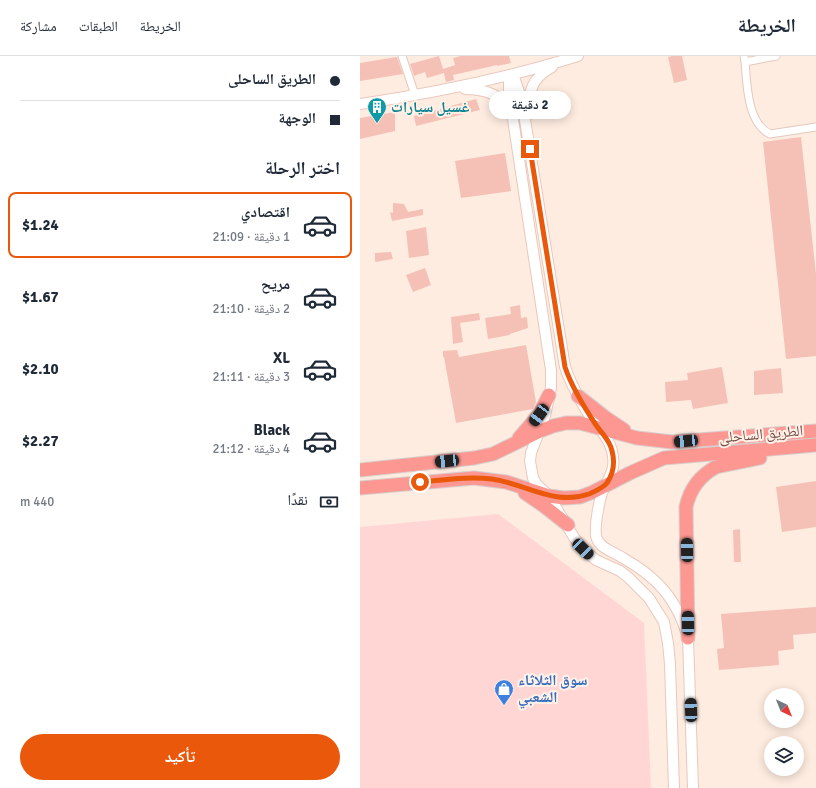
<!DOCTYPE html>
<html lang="ar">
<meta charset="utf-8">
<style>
body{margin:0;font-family:Signika,"Noto Naskh Arabic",sans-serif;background:#f6f6f7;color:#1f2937;direction:rtl;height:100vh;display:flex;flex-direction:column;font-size:15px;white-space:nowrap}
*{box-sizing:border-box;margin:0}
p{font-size:13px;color:#747a83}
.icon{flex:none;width:22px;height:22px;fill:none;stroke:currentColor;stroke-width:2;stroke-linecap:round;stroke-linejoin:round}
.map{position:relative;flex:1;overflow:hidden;direction:ltr}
.side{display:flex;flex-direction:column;background:#fff;width:360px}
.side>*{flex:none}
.top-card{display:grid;align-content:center;height:88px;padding:0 20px;background:#fff}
.needle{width:26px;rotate:137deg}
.buttons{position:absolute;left:404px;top:632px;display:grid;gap:8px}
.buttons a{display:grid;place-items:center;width:40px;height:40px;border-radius:50%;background:#fff;box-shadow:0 2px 10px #0003;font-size:20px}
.end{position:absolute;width:18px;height:18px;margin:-9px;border:5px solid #ea580c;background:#fff;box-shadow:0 0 0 2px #fff}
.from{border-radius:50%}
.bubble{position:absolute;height:28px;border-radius:14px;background:#fff;box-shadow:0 2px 10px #0003;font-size:13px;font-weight:700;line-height:28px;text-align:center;direction:rtl}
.car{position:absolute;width:12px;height:24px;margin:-12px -6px;border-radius:5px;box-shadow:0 0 3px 1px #0007;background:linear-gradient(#222 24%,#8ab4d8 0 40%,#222 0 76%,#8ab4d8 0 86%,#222 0)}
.top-card b{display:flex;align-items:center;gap:14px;height:38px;font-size:15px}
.top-card b+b{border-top:1px solid #e0e1e3}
.top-card i{width:10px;height:10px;background:#1f2937}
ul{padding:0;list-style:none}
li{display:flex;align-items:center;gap:12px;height:66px;margin:0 8px 6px;padding:0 12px;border:2px solid transparent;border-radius:8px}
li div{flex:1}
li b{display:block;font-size:15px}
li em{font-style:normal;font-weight:700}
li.on{border-color:#ea580c}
li>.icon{width:36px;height:36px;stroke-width:1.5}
h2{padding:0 20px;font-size:18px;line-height:48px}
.pay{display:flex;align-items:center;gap:10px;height:44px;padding:0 20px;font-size:15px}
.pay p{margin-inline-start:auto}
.button{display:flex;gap:8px;margin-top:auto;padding:8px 20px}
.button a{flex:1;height:46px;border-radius:24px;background:#ea580c;color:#fff;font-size:16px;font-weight:700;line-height:46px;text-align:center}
header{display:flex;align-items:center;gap:24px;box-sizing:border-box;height:56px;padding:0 20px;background:#fff;border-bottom:1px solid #e0e1e3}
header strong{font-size:19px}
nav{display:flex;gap:22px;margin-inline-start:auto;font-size:14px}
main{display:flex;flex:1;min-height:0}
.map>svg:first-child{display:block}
</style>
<header>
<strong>الخريطة</strong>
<nav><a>الخريطة</a><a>الطبقات</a><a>مشاركة</a></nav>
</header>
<main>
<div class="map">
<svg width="456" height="732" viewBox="0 0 456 732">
<rect width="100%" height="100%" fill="#feece0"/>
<path fill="#ffd6d3" d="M138,458L284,567L291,732H0V471Z"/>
<path fill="#f5c1b6" d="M79,0L83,13L95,9L93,2L101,0H149L151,7L137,10V9L93,19L94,24L86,26L84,17L67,22L65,16L54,20L50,8Z
M312,0H322L327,24L314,27L308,1Z
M37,1L43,18L0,25V7Z
M116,43L120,54L56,70L54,60Z
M35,56V75L0,83V62Z
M441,81L456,218V300L426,303L403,86Z
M145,97L151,135L101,142L95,105Z
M33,147L44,148L48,156L63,153V159L32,165L30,156L33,157Z
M66,171L69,199L49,202L46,175Z
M31,196L33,203L15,206V197Z
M65,212L71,229L53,236L46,219Z
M160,249L161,262L167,261L168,272L150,278V279L128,283L125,262L151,258L150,251Z
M119,257L120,264L100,267L103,286L93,288L91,261Z
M166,289L176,346L173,353L96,367L84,301H83V295L97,294L99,301Z
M362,311L368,347L333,353L331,344L306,346L305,326L328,324L327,317Z
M421,312L423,337L394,339V315Z
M456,425V471L422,476L416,431Z
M380,473L381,506H374L373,474Z
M456,551V577L433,579L434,593L418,595L419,609L359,614L357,593L364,592L361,558Z"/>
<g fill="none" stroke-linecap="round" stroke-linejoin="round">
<defs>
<path id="street" d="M42,0L55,39
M384,0L385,6L416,0
M385,6C387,28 387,67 410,78L456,71"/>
<path id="secondary" d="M153,18L161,42L166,70L205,311C210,327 218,340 226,354C236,369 252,384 253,401C255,412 250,420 245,430C240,438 233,474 237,483C241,493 254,496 263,502C297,521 318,544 328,582L333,732
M149,19V37L191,314V332L185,360L171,397L170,405L173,422L177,429L189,440L215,483L223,493L236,504L260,515L268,521L289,542L304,566L308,587L310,608L314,732
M105,33C128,33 139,39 153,56
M0,48C74,37 147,22 218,0
M168,59C170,36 169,24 192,11"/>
<path id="highway" d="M218,340L246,362L264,374
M159,382L179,359L189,339
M0,414L114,402L133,398L180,375L193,370L206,367H220L277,382L312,386L456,375
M0,432L114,422L146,426L189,440L204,442L220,441L233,436L270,417L304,402L456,389
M165,437L184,450L208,469
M328,582L326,451C330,433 339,420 356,411L400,402"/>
</defs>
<use href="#street" stroke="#e4c8be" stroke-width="9"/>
<use href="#secondary" stroke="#eac7bb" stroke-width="12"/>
<use href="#highway" stroke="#d9cdcb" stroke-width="15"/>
<use href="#street" stroke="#fff" stroke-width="7"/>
<use href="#secondary" stroke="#fff" stroke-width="10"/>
<use href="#highway" stroke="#fc9792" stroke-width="13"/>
</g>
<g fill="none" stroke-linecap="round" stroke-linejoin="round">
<path stroke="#ea580c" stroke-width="5" d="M60,426C84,424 108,420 132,423C167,428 194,450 229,438C236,435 243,432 247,427C253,418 255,406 252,395C250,384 242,378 236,369C224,351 212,332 205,311L170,93"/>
</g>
<defs>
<symbol id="building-pin" viewBox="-11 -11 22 30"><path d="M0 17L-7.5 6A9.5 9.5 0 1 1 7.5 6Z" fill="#0f9aa8" stroke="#fff1e7"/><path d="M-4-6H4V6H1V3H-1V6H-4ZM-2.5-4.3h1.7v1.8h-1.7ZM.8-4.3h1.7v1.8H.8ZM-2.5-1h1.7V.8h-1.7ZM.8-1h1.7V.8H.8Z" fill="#fff"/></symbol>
<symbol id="shop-pin" viewBox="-11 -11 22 30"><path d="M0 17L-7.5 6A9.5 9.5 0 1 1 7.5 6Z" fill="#3f7fe0" stroke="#fff1e7"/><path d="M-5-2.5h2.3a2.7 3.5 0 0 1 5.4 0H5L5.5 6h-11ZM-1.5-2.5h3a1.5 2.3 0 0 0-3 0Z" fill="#fff"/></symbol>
</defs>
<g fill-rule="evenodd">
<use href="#building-pin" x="6" y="40" width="22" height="30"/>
<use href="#shop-pin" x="133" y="622" width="22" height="30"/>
</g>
<g text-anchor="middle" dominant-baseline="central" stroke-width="4" stroke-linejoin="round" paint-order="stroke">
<g font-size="15" font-weight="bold" fill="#0d838f" stroke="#fff1e7" text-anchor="start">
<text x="31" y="51">غسيل سيارات</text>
</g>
<g font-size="15" fill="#764d46" stroke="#fff1e7">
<text transform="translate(401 378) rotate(-5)">الطريق الساحلى</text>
</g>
<g font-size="15" font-weight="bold" fill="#366cbe" stroke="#fff1e7" text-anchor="start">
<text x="158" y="624">سوق الثلاثاء<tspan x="158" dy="17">الشعبي</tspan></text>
</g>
</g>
</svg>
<div class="buttons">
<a><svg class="needle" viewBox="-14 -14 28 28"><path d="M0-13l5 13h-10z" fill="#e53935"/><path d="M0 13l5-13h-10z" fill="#747a83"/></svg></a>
<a><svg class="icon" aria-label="layers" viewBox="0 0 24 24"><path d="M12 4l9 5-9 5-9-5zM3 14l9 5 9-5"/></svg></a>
</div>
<i class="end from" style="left:60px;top:426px"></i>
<i class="end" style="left:170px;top:93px"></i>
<div class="bubble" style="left:129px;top:35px;width:82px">2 دقيقة</div>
<i class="car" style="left:179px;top:359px;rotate:217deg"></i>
<i class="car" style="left:326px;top:385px;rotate:265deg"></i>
<i class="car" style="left:87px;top:405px;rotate:264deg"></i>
<i class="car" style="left:223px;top:493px;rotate:134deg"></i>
<i class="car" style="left:327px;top:494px;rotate:359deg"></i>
<i class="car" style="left:328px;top:567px;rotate:359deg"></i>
<i class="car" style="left:331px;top:654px;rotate:358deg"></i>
</div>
<section class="side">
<div class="top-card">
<b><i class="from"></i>الطريق الساحلى</b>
<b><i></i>الوجهة</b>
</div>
<h2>اختر الرحلة</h2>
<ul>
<li class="on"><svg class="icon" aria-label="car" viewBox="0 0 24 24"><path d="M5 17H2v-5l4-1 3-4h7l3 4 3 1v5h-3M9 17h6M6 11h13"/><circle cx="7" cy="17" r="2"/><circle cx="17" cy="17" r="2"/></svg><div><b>اقتصادي</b><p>1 دقيقة · 21:09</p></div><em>$1.24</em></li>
<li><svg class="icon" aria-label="car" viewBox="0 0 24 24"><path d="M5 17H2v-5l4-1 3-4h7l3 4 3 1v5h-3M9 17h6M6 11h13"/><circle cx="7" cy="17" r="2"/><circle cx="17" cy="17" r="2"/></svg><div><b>مريح</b><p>2 دقيقة · 21:10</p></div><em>$1.67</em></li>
<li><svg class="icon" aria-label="car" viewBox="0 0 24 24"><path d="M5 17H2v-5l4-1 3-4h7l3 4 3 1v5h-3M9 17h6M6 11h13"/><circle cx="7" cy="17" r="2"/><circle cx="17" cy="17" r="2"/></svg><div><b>XL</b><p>3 دقيقة · 21:11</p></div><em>$2.10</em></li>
<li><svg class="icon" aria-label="car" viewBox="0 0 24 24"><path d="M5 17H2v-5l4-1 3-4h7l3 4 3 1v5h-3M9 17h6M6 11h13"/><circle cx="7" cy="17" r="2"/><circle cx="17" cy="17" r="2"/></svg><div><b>Black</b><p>4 دقيقة · 21:12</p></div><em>$2.27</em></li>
</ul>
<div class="pay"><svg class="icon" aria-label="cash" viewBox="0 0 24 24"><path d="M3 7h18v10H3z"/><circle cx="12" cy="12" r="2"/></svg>نقدًا<p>440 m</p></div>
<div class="button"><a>تأكيد</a></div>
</section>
</main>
